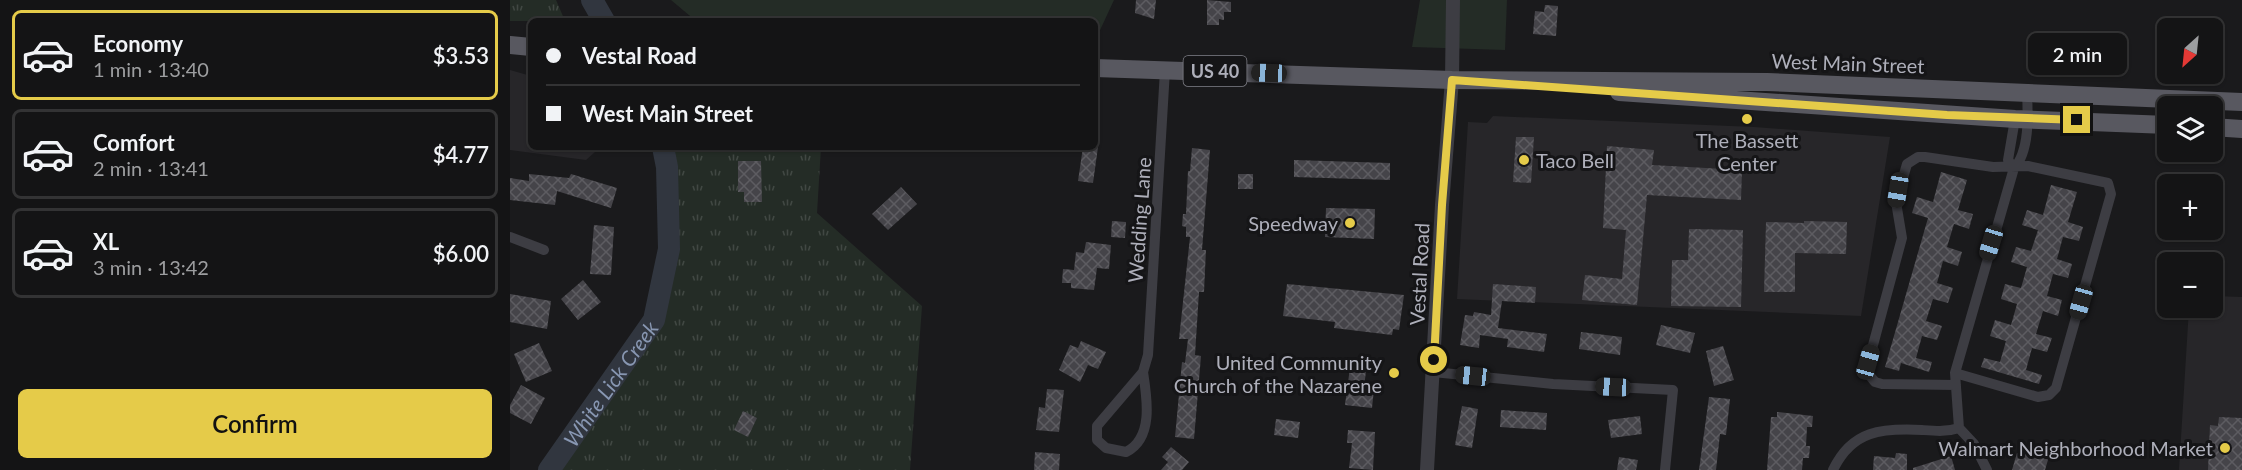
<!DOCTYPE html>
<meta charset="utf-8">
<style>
body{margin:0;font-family:Lato,sans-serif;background:#1d1d1e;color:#f1f3f6;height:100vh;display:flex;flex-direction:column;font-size:22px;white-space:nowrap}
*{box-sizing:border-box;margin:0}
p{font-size:20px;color:#9d9ea0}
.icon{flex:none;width:33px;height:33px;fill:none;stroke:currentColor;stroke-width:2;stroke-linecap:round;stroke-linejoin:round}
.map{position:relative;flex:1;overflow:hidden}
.panel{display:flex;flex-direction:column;background:#141415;width:510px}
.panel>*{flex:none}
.guide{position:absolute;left:18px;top:18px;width:570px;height:132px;border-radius:9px;box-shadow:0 2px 4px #0004,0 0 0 2px #333334;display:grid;align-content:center;height:132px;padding:0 18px;background:#141415}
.needle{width:39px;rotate:207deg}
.fabs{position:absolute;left:1647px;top:18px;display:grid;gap:12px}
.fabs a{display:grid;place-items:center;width:66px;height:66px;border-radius:9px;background:#141415;box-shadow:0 2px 4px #0004,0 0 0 2px #333334;font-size:30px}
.end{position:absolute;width:27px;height:27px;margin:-14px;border:8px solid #e5cb49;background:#111;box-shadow:0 0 0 3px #111}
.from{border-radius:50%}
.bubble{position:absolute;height:42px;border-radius:9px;background:#141415;box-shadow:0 2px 4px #0004,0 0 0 2px #333334;font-size:20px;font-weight:600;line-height:42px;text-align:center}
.car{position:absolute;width:18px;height:36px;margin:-18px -9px;border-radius:8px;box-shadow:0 0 4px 2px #0007;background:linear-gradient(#222 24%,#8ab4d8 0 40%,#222 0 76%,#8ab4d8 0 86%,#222 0)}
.guide b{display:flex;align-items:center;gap:21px;height:57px;font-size:22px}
.guide b+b{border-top:2px solid #333334}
.guide i{width:15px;height:15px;background:#f1f3f6}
ul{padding:10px 0 0;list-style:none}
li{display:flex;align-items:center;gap:18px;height:90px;margin:0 12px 9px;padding:0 6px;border:3px solid #333334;border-radius:9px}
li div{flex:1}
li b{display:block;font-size:22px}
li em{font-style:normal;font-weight:600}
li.active{border-color:#e5cb49}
li>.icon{width:54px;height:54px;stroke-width:1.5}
.button{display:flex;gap:12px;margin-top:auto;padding:12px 18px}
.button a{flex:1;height:69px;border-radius:9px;background:#e5cb49;color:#111;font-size:24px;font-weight:600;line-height:69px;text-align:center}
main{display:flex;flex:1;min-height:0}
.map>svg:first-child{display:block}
</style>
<main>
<section class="panel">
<ul>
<li class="active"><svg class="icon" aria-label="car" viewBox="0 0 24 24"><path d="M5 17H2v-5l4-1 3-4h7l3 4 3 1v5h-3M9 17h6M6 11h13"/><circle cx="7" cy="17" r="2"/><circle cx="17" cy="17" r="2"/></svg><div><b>Economy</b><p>1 min · 13:40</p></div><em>$3.53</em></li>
<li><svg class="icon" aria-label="car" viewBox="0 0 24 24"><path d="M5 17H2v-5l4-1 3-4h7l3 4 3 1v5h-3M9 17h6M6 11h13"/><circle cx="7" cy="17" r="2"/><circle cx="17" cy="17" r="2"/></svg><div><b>Comfort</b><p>2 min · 13:41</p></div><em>$4.77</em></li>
<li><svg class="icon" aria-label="car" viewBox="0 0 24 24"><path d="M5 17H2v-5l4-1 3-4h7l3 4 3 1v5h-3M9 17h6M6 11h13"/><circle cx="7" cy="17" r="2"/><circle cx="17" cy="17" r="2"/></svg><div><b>XL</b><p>3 min · 13:42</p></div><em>$6.00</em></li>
</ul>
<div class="button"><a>Confirm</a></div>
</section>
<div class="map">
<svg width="1732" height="470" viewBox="0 0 1732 470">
<defs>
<pattern id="park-tufts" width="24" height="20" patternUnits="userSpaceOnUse" patternTransform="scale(1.5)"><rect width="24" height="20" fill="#242c26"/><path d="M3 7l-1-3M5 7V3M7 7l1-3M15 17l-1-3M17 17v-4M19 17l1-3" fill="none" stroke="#414843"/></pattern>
<pattern id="building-cross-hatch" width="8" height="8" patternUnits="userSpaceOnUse" patternTransform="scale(1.5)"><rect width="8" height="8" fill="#454449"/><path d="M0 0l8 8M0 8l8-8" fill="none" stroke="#5d5c61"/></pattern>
</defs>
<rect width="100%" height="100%" fill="#1a1a1c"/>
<path fill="#272629" d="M0,70L21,76V147H87L85,152L76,160L0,150Z
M983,116L1244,127L1380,137L1351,316L947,299L958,122L977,123Z
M1703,296L1732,297V470H1669L1679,308H1702Z"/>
<path fill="url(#park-tufts)" d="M0,0H46L55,21H0Z
M153,147H311L307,213L412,306L400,470H39L144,320L159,249L157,167Z"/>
<path fill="#242c26" d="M161,0H604L585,41V21H186Z
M910,0H997L995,50L902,47Z"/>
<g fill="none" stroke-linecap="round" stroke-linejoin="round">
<g stroke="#31363f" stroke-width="22">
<path d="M82,0L94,21"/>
<path id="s1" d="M39,470L144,320L159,249L157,167L153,147"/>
</g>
</g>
<path fill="url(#building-cross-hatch)" d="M626,0H646L644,19L625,13Z
M697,0L721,2V12H714V20L709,19V25H697Z
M1035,5L1048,6L1046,36L1023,34L1025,11L1034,12Z
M1006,137H1024L1021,183L1003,182Z
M1097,146L1144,150L1142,165L1232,170L1231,200L1137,195L1127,305L1072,300L1075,275L1112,279L1116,230L1093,228Z
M573,147H588L583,183L568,181Z
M682,148L700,150L692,250H696L694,292H689L685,355L691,356L684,439L665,437L672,362L675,363L678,339H669L680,237H676V227L672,226L673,214H676L678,171H680Z
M784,160L880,163V180L784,177Z
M228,161H251L252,202H234V192H228Z
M1431,172L1457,180L1448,210L1463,214L1459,229L1444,224L1437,247L1452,252L1448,266L1433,261L1427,283L1443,288L1438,303L1423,299L1416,321L1432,326L1427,340L1412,336L1406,358L1422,362L1419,372L1391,363L1389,371L1375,367L1418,218L1402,213L1407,197L1423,202Z
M19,174L59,178L61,174L107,188L101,208L47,191L45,205L0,200V178L19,181Z
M728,174H743V189H728Z
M1541,185L1567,192L1558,222L1573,227L1569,241L1553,237L1547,259L1562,264L1558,278L1543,274L1537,296L1552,300L1548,316L1533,311L1526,334L1542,338L1537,352L1522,348L1516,370L1532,375L1529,384L1471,367L1474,358L1490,362L1496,341L1480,336L1485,320L1501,325L1507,304L1491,299L1495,284L1511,288L1517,267L1501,262L1506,247L1521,251L1528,230L1512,225L1517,210L1533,215Z
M391,187L407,204L378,230L362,214Z
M816,208L865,209L864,239L815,237Z
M602,221L616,222L615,238L601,237Z
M1294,221L1337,222L1336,254L1285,253V292H1254L1256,222L1294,223Z
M84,225L104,227L101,275L80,274Z
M1179,229L1233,230L1231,307L1161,306L1162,260H1178Z
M576,242L601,245L599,269L587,268L584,290L561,288V283H552L553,269L564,270L566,252L574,253Z
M73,280L91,302L68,320L51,299Z
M777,284L894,295L889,330L883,329L882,335L824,328L825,322L773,316Z
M983,284L1026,287L1025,303L992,301L988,328L1037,334L1034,352L997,347L998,339L970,335L969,348L950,345L955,315L963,316L964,312L981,315Z
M0,294L41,301L37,329L0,322Z
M1151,325L1185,333L1180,353L1146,345Z
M1071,332L1112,337L1110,355L1069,349Z
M571,341L596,352L588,369L578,365L570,382L549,370L560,345L568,348Z
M29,343L42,371L16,382L4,354Z
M1213,346L1224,380L1204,386L1196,351Z
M841,360L857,362L854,388L864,389L862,408L835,405Z
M11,385L35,398L21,424L0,413V405Z
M537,389L554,390L549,432L526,430L529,407L535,408Z
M1199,397L1220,399L1216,435L1210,434L1206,470H1189Z
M952,406L968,409L962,448L945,445Z
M991,410L1037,413L1036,430L990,427Z
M233,411L247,418L238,437L224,430Z
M1267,412L1303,416L1302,427H1297L1296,446H1300L1299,458H1293L1292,470H1257L1261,417H1267Z
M1130,416L1132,434L1101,438L1098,420Z
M1709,417L1732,418V470H1698L1700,425L1708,426Z
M766,419L790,422L788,438L764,435Z
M838,430L865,432L863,470L839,468L842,443H837Z
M1515,445L1540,453L1535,470H1502L1507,453L1513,454Z
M661,447L679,462L672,470H651L658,462L652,457Z
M525,452L550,454L549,470H524Z
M1386,453L1397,454V470H1363L1364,456L1385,458Z
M1441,456L1445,470H1403V468Z
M1109,457L1128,460L1126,470H1107Z"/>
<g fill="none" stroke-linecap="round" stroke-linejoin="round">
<path stroke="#3d3d43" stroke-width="10" d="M1504,168L1498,160L1505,119
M0,237L34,250
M633,372L638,355L655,70
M633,372C637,398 644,438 616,452L596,448L587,440V426Z
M923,372L1043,384L1163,390L1155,470
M1445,373L1528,397L1539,395L1546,388L1601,194L1598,183L1518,166L1483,167L1415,157H1408L1397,164L1386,202L1392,238L1356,371L1365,382L1372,384L1446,385
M1323,470C1342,430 1372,428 1412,430C1426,431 1437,432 1449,428
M1477,470L1464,444L1449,428L1445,373L1504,168C1520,151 1518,114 1517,92"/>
<path stroke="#3d3d43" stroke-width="14" d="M917,470L932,205L942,80L943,0"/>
<path stroke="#585860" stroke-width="18" d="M0,45L21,47
M585,68L942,80L1257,82L1732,102
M1109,92L1505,119L1658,125
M1702,127L1732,129"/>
</g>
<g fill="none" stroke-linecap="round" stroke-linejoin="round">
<path stroke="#e5cb49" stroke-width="8" d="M924,360L932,205L942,80L1437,115L1567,120"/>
</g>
<g fill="#e5cb49" stroke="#151517" stroke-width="2">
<circle cx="1237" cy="119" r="6"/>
<circle cx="1014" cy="160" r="6"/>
<circle cx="840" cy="223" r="6"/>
<circle cx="884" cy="373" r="6"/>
<circle cx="1715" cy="448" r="6"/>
</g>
<g text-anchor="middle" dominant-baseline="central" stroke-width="6" stroke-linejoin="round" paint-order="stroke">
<rect fill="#151517" stroke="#808189" stroke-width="1.5" x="673.5" y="56" width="63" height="30" rx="4.5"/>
<g font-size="18" font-weight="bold" fill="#aeafba">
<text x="705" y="71">US 40</text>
</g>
<g font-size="20" fill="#aeafba" stroke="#151517">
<text transform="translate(1338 63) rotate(2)">West Main Street</text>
<text transform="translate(629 220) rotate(-86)">Wedding Lane</text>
<text transform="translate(909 274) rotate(-87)">Vestal Road</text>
</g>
<g font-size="20" fill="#aeafba" stroke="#151517" text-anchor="end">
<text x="1237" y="140" text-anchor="middle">The Bassett<tspan x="1237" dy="23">Center</tspan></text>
<text x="1026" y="160" text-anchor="start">Taco Bell</text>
<text x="828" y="223">Speedway</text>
<text x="872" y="362">United Community<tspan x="872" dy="23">Church of the Nazarene</tspan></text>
<text x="1703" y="448">Walmart Neighborhood Market</text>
</g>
<g font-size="21" font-style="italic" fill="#8897b2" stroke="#151517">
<text stroke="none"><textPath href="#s1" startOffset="106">White Lick Creek</textPath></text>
</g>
</g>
</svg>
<div class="fabs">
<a><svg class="needle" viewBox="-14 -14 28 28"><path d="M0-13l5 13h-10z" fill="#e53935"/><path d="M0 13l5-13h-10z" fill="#9d9ea0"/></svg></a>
<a><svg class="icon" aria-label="layers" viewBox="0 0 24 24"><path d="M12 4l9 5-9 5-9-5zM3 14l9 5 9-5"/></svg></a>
<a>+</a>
<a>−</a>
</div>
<i class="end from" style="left:924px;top:360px"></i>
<i class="end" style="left:1567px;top:120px"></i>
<div class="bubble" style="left:1518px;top:33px;width:99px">2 min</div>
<i class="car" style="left:759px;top:73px;rotate:272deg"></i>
<i class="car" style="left:1388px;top:190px;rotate:189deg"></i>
<i class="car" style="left:1481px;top:243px;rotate:197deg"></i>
<i class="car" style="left:1571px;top:302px;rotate:196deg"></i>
<i class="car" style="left:1358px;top:362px;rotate:16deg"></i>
<i class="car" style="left:963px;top:376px;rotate:276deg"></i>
<i class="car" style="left:1103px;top:387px;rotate:273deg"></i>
<div class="guide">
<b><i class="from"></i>Vestal Road</b>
<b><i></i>West Main Street</b>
</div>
</div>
</main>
